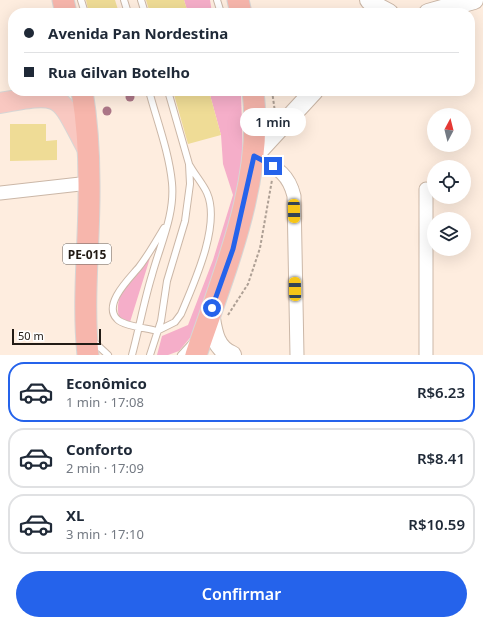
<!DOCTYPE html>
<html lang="pt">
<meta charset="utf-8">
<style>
body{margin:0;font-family:"Noto Sans",sans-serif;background:#f2f2f3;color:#1f2937;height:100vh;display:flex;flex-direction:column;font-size:15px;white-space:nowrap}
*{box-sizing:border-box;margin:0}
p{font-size:13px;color:#747a83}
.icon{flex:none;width:22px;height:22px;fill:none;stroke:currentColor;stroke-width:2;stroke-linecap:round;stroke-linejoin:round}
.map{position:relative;height:355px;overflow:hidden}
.sheet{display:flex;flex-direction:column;background:#fff;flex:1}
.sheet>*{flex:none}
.top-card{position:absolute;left:8px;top:8px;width:467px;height:88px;border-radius:16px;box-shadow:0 4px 16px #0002;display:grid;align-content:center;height:88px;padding:0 16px;background:#fff}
.needle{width:26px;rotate:7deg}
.tools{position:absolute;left:427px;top:108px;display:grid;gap:8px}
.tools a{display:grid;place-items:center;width:44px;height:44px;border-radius:50%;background:#fff;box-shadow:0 4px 16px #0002;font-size:20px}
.scale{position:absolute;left:12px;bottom:10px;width:89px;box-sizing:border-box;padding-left:4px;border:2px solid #221b15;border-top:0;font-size:11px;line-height:14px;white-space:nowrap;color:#221b15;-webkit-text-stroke:3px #fff;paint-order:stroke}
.end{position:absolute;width:18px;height:18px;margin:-9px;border:5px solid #2563eb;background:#fff;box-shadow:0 0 0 2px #fff}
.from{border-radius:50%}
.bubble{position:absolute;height:28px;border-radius:14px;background:#fff;box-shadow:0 4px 16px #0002;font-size:13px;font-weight:600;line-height:28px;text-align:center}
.car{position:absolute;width:12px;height:24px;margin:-12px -6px;border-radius:5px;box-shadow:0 0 3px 1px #0007;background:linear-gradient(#f5c518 24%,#345 0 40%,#f5c518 0 76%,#345 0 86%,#f5c518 0)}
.top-card b{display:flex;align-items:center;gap:14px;height:38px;font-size:15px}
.top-card b+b{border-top:1px solid #e0e1e3}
.top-card i{width:10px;height:10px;background:#1f2937}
ul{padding:7px 0 0;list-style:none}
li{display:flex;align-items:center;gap:12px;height:60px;margin:0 8px 6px;padding:0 8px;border:2px solid #e0e1e3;border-radius:16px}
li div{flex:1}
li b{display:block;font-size:15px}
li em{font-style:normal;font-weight:600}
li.current{border-color:#2563eb}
li>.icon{width:36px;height:36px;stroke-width:1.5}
.cta{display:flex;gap:8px;margin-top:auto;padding:8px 16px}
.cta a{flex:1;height:46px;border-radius:24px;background:#2563eb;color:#fff;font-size:16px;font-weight:600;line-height:46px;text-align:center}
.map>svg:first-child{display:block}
</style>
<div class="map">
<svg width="483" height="355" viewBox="0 0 483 355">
<rect width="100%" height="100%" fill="#feeddf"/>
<path fill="#f5aec9" d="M184,0H210L212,13H188Z
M209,91H241L243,163L240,199L199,327L179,351L168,355H157L162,336L188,325L213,260L233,195L223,164L221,135Z
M150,258L130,322L119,317C113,294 134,271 150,258Z"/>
<path fill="#efdc96" d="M86,0H115L119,13H89Z
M146,0H184L188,13H150Z
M173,91H209L221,135L188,144Z
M10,124H46V141L57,140V160L10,161Z"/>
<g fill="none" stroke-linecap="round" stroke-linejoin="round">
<defs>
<path id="service" d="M81,0L85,13
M124,0L128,13
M141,0L145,13
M217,0L221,13
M157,331L175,322L181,314C194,283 221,225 207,193C203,184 195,175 190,166
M157,331C147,328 123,326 117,319C102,304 131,277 139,267C149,254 156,241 164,228
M94,342L108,355
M132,355C139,329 144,301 152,275C160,245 175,215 172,183C169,152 157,121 149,91
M150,355L161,321L167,281L185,221L190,184L189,164L168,91
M181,355L192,343"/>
<path id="minor" d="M254,156C274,167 288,171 294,196L297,355
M0,193L89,183
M426,355V189"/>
<path id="secondary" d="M369,0L374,5L389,13
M428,13L474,0
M254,156L314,91
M210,313C213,329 214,348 232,355"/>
<path id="primary" d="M0,103C65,91 58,94 88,150"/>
<path id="trunk" d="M63,0L66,13
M238,0L241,13
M82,91C87,121 89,151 89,182C90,240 82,297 88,355
M196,355C224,272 264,181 253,91"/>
</defs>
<use href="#service" stroke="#cbb7a7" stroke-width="8"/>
<use href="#minor" stroke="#cbb7a7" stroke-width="15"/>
<use href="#secondary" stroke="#cbb7a7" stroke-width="20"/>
<use href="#primary" stroke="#d7d6d5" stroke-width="22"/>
<use href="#trunk" stroke="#d7d6d5" stroke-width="23"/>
<path stroke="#aea095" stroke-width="2" stroke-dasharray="3 2" stroke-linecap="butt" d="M272,91L275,112
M228,315L248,284L260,248L272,180"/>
<use href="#service" stroke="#fff" stroke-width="6"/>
<use href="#minor" stroke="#fff" stroke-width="13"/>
<use href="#secondary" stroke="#fff" stroke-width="18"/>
<use href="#primary" stroke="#f9c8c1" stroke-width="20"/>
<use href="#trunk" stroke="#f7b6ac" stroke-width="21"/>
</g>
<g fill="#ad7788">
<circle cx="130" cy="97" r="4.5"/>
<circle cx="107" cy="111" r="4.5"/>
</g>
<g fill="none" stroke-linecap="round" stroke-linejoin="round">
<path stroke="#2563eb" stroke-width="5" d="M212,308L233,249L254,156L273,166"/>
</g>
<g text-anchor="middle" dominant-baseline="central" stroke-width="3" stroke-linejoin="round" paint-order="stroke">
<rect fill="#fff" stroke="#645f5b" stroke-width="1" x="63" y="244" width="48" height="20" rx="3"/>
<g font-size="12" font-weight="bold" fill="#221b15">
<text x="87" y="254">PE-015</text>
</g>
</g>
</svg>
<div class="tools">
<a><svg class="needle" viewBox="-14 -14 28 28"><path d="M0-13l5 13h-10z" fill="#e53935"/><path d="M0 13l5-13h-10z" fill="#747a83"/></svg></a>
<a><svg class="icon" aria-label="locate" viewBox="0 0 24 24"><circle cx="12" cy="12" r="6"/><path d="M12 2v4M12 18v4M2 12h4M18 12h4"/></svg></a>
<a><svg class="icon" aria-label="layers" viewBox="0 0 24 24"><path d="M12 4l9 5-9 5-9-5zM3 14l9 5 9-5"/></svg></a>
</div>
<div class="scale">50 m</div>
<i class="end from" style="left:212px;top:308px"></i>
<i class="end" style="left:273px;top:166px"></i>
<div class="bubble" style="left:240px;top:108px;width:66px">1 min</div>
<i class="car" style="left:294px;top:211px;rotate:179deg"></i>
<i class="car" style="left:295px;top:289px;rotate:359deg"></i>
<div class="top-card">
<b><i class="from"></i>Avenida Pan Nordestina</b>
<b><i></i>Rua Gilvan Botelho</b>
</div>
</div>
<section class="sheet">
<ul>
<li class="current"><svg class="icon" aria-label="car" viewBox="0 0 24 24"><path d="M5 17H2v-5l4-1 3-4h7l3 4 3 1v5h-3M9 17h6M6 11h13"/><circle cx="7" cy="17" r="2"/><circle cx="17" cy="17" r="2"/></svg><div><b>Econômico</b><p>1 min · 17:08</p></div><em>R$6.23</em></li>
<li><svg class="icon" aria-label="car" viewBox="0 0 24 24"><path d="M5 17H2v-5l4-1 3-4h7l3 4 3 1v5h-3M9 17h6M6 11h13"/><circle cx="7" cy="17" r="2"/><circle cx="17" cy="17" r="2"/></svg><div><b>Conforto</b><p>2 min · 17:09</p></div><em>R$8.41</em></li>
<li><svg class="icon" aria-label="car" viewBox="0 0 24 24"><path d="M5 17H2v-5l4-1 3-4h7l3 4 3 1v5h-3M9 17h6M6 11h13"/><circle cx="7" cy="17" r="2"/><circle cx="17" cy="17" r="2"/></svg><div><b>XL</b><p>3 min · 17:10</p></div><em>R$10.59</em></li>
</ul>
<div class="cta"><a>Confirmar</a></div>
</section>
